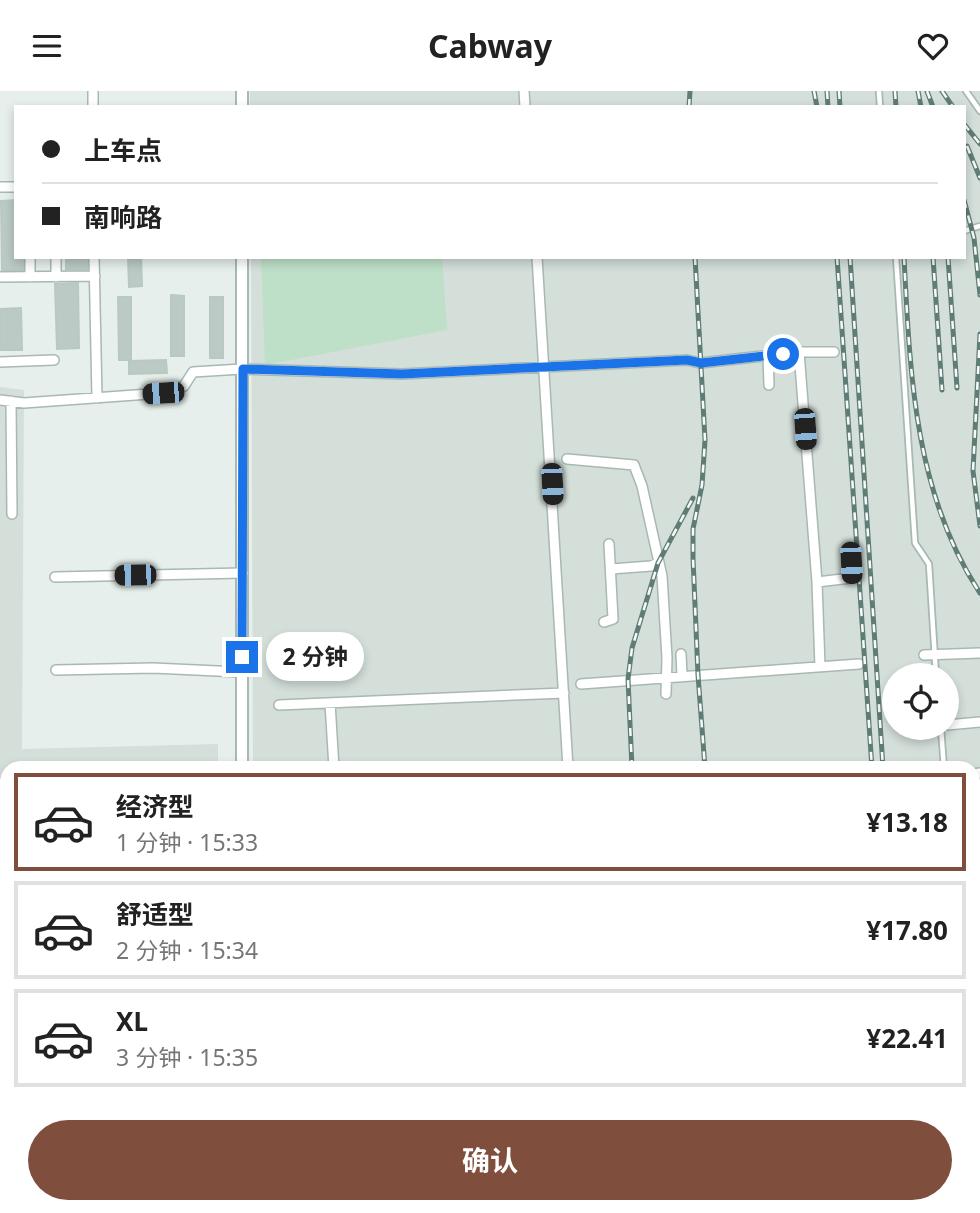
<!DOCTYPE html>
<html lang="zh">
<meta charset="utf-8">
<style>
body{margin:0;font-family:"Noto Sans","Noto Sans SC",sans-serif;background:#f6f6f6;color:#222;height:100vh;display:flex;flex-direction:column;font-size:26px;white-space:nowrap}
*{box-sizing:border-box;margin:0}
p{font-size:23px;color:#767676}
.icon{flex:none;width:38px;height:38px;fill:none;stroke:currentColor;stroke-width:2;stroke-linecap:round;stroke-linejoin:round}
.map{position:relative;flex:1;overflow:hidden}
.drawer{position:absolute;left:0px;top:670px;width:980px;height:453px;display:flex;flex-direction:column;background:#fff;border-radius:21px 21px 0 0;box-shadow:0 4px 10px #0003}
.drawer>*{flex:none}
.hud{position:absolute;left:14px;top:14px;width:952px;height:154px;border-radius:0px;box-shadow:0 4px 10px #0003;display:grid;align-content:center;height:154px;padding:0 28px;background:#fff}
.fabs{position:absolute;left:882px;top:572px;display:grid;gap:14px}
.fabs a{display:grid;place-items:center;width:77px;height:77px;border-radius:50%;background:#fff;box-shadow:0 4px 10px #0003;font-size:35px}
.end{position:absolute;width:32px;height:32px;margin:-16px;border:9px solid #1a73e8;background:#fff;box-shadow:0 0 0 4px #fff}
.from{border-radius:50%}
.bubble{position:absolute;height:49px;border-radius:24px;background:#fff;box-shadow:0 4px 10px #0003;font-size:23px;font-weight:700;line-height:49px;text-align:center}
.car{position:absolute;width:21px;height:42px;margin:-21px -10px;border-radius:9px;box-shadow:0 0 5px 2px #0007;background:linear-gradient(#222 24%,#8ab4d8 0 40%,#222 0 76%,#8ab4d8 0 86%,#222 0)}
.hud b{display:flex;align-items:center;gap:24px;height:66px;font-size:26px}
.hud b+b{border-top:2px solid #e0e0e0}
.hud i{width:18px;height:18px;background:#222}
ul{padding:12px 0 0;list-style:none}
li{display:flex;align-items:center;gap:21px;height:98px;margin:0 14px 10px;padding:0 14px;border:4px solid #e0e0e0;border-radius:0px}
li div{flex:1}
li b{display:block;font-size:26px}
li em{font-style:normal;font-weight:700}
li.current{border-color:#804e3d}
li>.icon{width:63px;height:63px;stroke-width:1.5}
.primary-button{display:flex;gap:14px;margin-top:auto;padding:14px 28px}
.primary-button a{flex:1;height:80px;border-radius:42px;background:#804e3d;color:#fff;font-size:28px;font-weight:700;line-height:80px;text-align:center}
header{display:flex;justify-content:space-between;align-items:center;height:91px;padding:0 28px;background:#fff;font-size:32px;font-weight:700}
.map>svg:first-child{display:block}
</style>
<header><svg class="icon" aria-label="menu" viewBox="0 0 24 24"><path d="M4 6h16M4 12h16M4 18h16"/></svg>Cabway<svg class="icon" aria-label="heart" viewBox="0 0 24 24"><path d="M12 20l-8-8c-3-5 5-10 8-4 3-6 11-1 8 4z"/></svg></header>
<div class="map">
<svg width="980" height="1122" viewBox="0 0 980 1122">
<rect width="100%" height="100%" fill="#e6efeb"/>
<path fill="#d4dfda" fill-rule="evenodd" d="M250,0H980V1122H209V1116H973V677H253L251,166H964V16H250ZM894,584H947V637H894Z
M0,296L24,299L22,658L218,653V677H7V1062L0,1067Z"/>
<path fill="#bfe0c8" d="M261,166H442L447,239L265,274Z"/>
<path fill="#bbcac4" stroke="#b8c9c2" stroke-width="2" d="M16,109V166H23V179H2L1,110Z
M66,166H87V178H66Z
M128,166H141L142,195L129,196Z
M78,192L79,257L57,258L55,193Z
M171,204L184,205V265H171Z
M118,206H131V269H119Z
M210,206H223V267H210Z
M21,217L22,259H0V218Z
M166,269L167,282L129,283V270Z"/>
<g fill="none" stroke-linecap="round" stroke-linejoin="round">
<defs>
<path id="service" d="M879,0L880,16
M966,0L980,20
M964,140L980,135
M896,166L915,452L929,473L936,584
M941,637L944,677
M973,1112L974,1122"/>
<path id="minor" d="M93,0V16
M524,0L525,16
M0,96H16
M30,166V186
M56,166V186
M94,166L97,307
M537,166L568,677
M0,186L95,185
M799,261L817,491L820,576
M768,264L769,294
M0,271L54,269
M0,309L24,312L163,302L184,295L193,281L242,278L402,283L687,269L700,272L799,261H834
M11,310L12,423
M567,368L634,374L642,395L662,485L667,567L666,603
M611,478L651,475L658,472
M55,486L243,482
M817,491L851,487L850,456
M604,531L613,528L609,453
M681,563L682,584
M924,564L980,562
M56,579L153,577L239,581
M581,593L859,573
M330,612L334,677
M279,614L564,602
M947,634L980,631
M973,683L980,682
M0,692H7
M0,823H7
M973,943L980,942
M973,1011L980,1010
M0,1094L7,1090
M973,1111L980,1110
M183,1116L185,1122
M275,1116L276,1122
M611,1116L612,1122
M777,1116V1122
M664,1122L748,1116"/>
<path id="tertiary" d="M242,16V0
M242,677V166
M27,1122V1116"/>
</defs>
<use href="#service" stroke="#a8b8b2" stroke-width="8"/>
<use href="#minor" stroke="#a8b8b2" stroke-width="12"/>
<use href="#tertiary" stroke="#a8b8b2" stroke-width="14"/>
<use href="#service" stroke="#fff" stroke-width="4.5"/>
<use href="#minor" stroke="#fff" stroke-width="9"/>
<use href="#tertiary" stroke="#fff" stroke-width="10"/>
<defs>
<path id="rail" d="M814,0L817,16
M827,0L828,16
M839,0L840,16
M895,0L896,16
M918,0L921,16
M927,0L933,16
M942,0L953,16
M689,16L690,0
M964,33L980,53
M967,55L980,87
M964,109L974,147L980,204
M695,166L705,349L702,394L693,438V467L698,584L705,677
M837,166L872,677
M850,166L883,677
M904,166C910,282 914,402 980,502
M933,166L942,299
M948,166L957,297
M980,243L973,380L980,435
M632,677L628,588L632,557L658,472L693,407
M901,1116L902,1122"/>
</defs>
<use href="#rail" stroke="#5f7d75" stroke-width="5"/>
<use href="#rail" stroke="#f7fbf9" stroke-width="2.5" stroke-dasharray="8" stroke-linecap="butt"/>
</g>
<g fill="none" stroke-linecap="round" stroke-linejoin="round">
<path stroke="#1a73e8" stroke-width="9" d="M242,566L243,278L402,283L687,269L701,272L783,263"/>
</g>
</svg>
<div class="fabs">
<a><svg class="icon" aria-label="locate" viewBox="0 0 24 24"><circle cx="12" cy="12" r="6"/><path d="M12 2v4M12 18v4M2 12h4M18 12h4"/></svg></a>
</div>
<i class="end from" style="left:783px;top:263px"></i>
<i class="end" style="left:242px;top:566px"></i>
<div class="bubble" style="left:266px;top:541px;width:98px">2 分钟</div>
<i class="car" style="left:163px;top:302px;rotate:266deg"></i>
<i class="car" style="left:805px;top:338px;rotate:176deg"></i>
<i class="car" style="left:552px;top:393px;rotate:177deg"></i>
<i class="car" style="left:851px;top:472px;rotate:177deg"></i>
<i class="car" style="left:135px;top:484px;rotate:269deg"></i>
<div class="hud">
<b><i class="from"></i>上车点</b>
<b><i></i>南响路</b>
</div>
<section class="drawer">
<ul>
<li class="current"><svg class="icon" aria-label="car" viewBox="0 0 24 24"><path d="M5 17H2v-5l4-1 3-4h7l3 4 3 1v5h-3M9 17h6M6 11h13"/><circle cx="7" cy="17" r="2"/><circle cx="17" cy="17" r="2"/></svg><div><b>经济型</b><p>1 分钟 · 15:33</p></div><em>¥13.18</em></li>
<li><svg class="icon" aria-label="car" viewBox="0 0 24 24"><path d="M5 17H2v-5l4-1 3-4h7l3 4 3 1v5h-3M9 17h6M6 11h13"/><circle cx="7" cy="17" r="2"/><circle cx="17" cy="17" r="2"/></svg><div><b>舒适型</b><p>2 分钟 · 15:34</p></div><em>¥17.80</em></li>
<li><svg class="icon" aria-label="car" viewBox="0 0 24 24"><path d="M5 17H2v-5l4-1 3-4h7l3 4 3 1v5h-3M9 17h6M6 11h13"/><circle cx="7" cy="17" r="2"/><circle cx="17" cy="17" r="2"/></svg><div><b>XL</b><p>3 分钟 · 15:35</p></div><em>¥22.41</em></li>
</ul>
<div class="primary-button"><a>确认</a></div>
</section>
</div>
